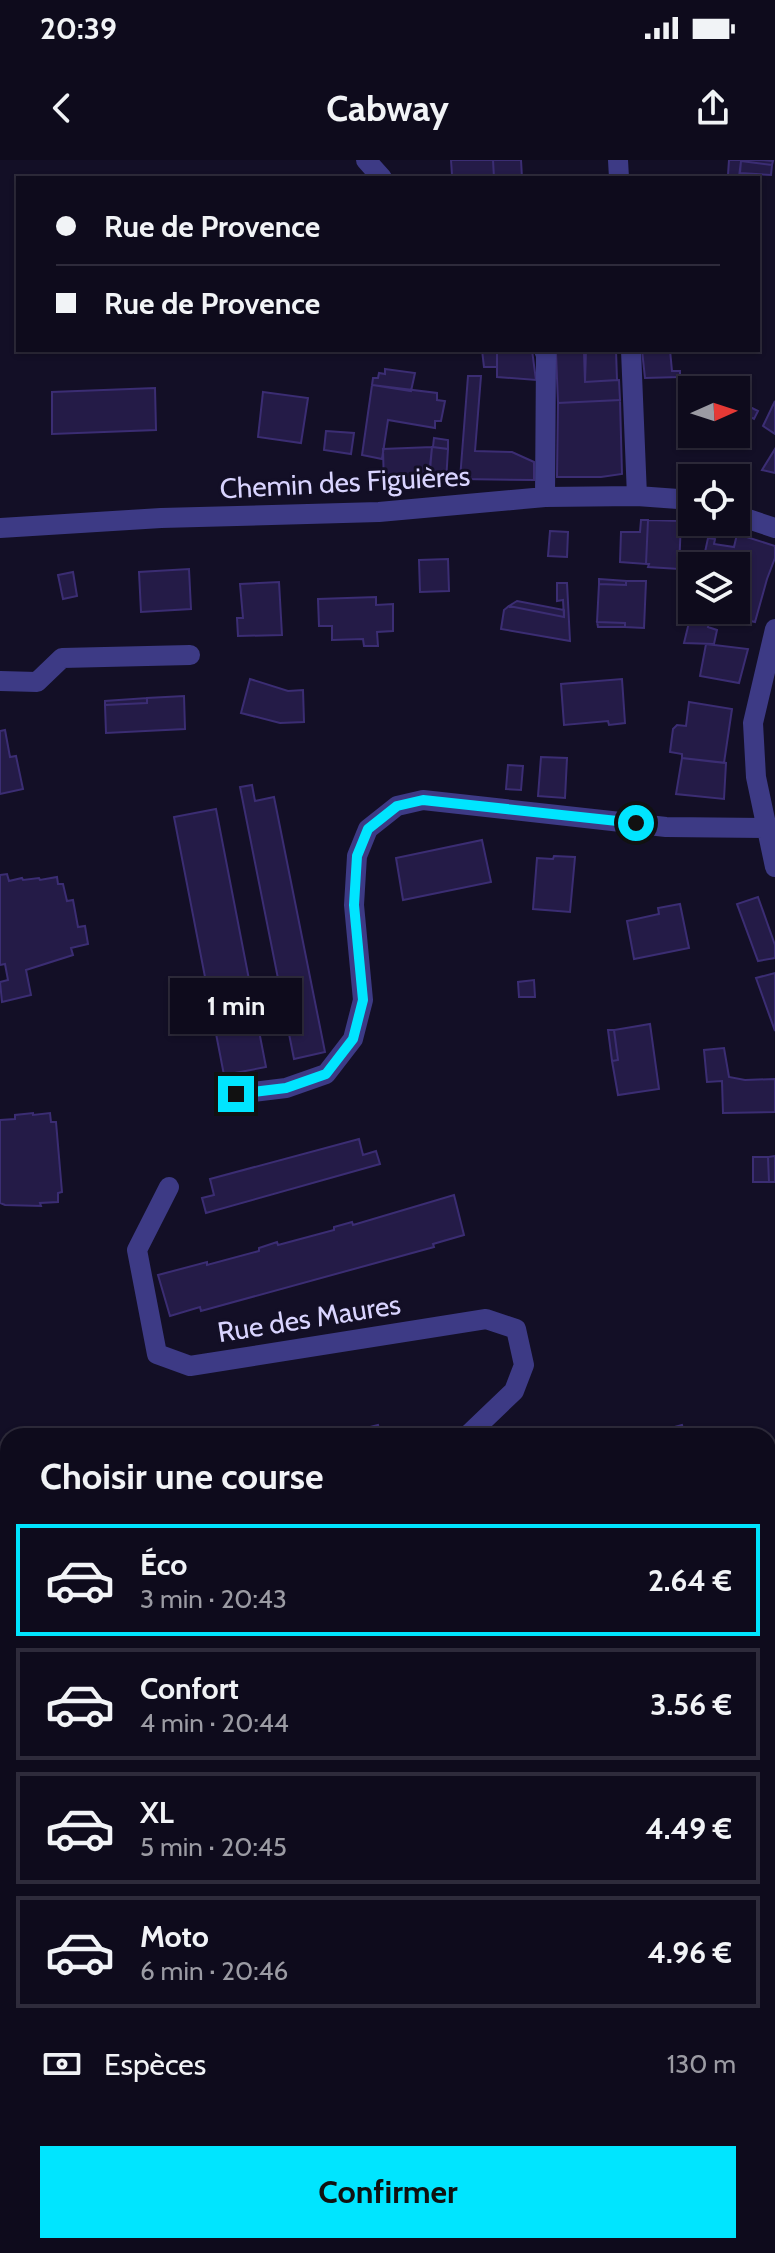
<!DOCTYPE html>
<html lang="fr">
<meta charset="utf-8">
<style>
body{margin:0;font-family:Cabin,sans-serif;background:#171425;color:#f1f3f6;height:100vh;display:flex;flex-direction:column;font-size:30px;white-space:nowrap}
*{box-sizing:border-box;margin:0}
p{font-size:26px;color:#9b9ba3}
.icon{flex:none;width:44px;height:44px;fill:none;stroke:currentColor;stroke-width:2;stroke-linecap:round;stroke-linejoin:round}
.map{position:relative;flex:1;overflow:hidden}
.sheet{position:absolute;left:0px;top:1268px;width:776px;height:826px;display:flex;flex-direction:column;background:#0e0b1c;border-radius:24px 24px 0 0;box-shadow:0 2px 6px #0004,0 0 0 2px #2e2b3b}
.sheet>*{flex:none}
.top-card{position:absolute;left:16px;top:16px;width:744px;height:176px;border-radius:0px;box-shadow:0 2px 6px #0004,0 0 0 2px #2e2b3b;display:grid;align-content:center;height:176px;padding:0 40px;background:#0e0b1c}
.needle{width:52px;rotate:87deg}
.tools{position:absolute;left:678px;top:216px;display:grid;gap:16px}
.tools a{display:grid;place-items:center;width:72px;height:72px;border-radius:0px;background:#0e0b1c;box-shadow:0 2px 6px #0004,0 0 0 2px #2e2b3b;font-size:40px}
.end{position:absolute;width:36px;height:36px;margin:-18px;border:10px solid #00e5ff;background:#111;box-shadow:0 0 0 4px #111}
.from{border-radius:50%}
.bubble{position:absolute;height:56px;border-radius:0px;background:#0e0b1c;box-shadow:0 2px 6px #0004,0 0 0 2px #2e2b3b;font-size:26px;font-weight:800;line-height:56px;text-align:center}
.top-card b{display:flex;align-items:center;gap:28px;height:76px;font-size:30px}
.top-card b+b{border-top:2px solid #2e2b3b}
.top-card i{width:20px;height:20px;background:#f1f3f6}
ul{padding:0;list-style:none}
li{display:flex;align-items:center;gap:24px;height:112px;margin:0 16px 12px;padding:0 24px;border:4px solid #2e2b3b;border-radius:0px}
li div{flex:1}
li b{display:block;font-size:30px}
li em{font-style:normal;font-weight:800}
li.active{border-color:#00e5ff}
li>.icon{width:72px;height:72px;stroke-width:1.5}
h2{padding:0 40px;font-size:36px;line-height:96px}
.pay{display:flex;align-items:center;gap:20px;height:88px;padding:0 40px;font-size:30px}
.pay p{margin-inline-start:auto}
.cta{display:flex;gap:16px;margin-top:auto;padding:16px 40px}
.cta a{flex:1;height:92px;border-radius:0px;background:#00e5ff;color:#111;font-size:32px;font-weight:800;line-height:92px;text-align:center}
.status{display:flex;justify-content:space-between;align-items:center;height:56px;padding:0 40px;background:#0e0b1c;direction:ltr}
.status svg{height:22px;fill:currentColor}
header{display:flex;justify-content:space-between;align-items:center;height:104px;padding:0 40px;background:#0e0b1c;font-size:36px;font-weight:800}
.map>svg:first-child{display:block}
</style>
<div class="status"><b>20:39</b><svg viewBox="0 0 49 12"><path d="M0 12V9h3v3zM5 12V6h3v6zM10 12V3h3v9zM15 12V0h3v12zM26 1h20v11H26zM47 4h2v5h-2z"/></svg></div>
<header><svg class="icon" aria-label="back" viewBox="0 0 24 24"><path d="M15 5l-7 7 7 7"/></svg>Cabway<svg class="icon" aria-label="share" viewBox="0 0 24 24"><path d="M12 15V3M7 8l5-5 5 5M5 13v7h14v-7"/></svg></header>
<div class="map">
<svg width="775" height="2093" viewBox="0 0 775 2093">
<rect width="100%" height="100%" fill="#130f26"/>
<path fill="#12302f" d="M768,1899C775,1915 774,1940 768,1959Z
M293,2086H730L728,2093H293Z"/>
<path fill="#241b47" stroke="#3b2d73" stroke-width="2" d="M451,0H493L494,18H434L452,15Z
M493,0H521L522,18H494Z
M729,0H761L773,1L772,5L741,1L739,17L728,15Z
M741,1L772,5L771,15L740,13Z
M482,190H497V207H484Z
M497,190H532L536,220L497,217Z
M556,190H586V192L556,193Z
M586,190H616L617,220L585,222Z
M642,190H670L672,211H680V217L645,218Z
M584,192L585,222L619,220L620,240L558,243L556,193Z
M385,209L415,213L411,231L372,225L373,218H378L379,213L385,214Z
M468,216H481L475,291L512,292L534,302V320L460,319Z
M372,225L437,233V240L445,241L441,261H435V268L388,260L382,299L362,295Z
M155,228L156,270L52,274V232Z
M263,232L308,238L301,283L258,277Z
M620,240L622,314L601,317H557L558,243Z
M775,241V274L763,266Z
M737,244L742,246L744,244L758,251L754,259L736,250Z
M326,271L354,273L351,294L324,290Z
M434,278L448,280V289L433,287Z
M432,287L448,289L446,322H429Z
M432,287L428,325L384,327L383,289Z
M775,289V313L762,310Z
M641,360H648L646,404L620,402L621,372H640Z
M648,360L681,361L679,409L648,407L649,404H646Z
M550,371L568,372L567,397L548,396Z
M737,374L775,386V398L767,419L755,462L712,452L708,467L717,470L714,484L684,483L692,450H736V406H702L708,378L715,379L714,384L734,387Z
M448,399L449,431L420,432L419,400Z
M189,409L191,449L141,452L139,412Z
M73,412L77,436L63,439L58,415Z
M599,419L626,421V425L599,424Z
M626,421H646L644,468L625,467V463L597,462L599,424L626,425Z
M279,422L282,475L238,476L237,458H243L240,424Z
M557,423H567L570,481L501,469L504,450L509,446L564,457L563,440L557,441Z
M376,437V445L393,444V471L377,472L378,486H364L363,479L332,480V466H319L318,439Z
M517,441L564,450V457L509,446Z
M597,462L625,463V467H598Z
M706,484L748,489L739,523L700,516Z
M250,519L288,531L303,530L304,562L280,563L241,553Z
M622,519L625,563L609,565L608,561L564,565L561,524Z
M184,536L185,569L106,573L105,545L147,543V538Z
M147,538V543L105,545V541Z
M689,542L732,549L724,603L682,598V594L670,592L673,569L677,565L686,566Z
M5,570L10,597L16,596L23,629L0,634V571Z
M541,597L567,598L565,638L538,636Z
M682,598L726,603L724,639L676,634Z
M508,605L523,606L521,630L506,629Z
M252,625L255,641L274,637L325,892L294,899L240,627Z
M216,649L266,907L224,915L174,657Z
M482,680L491,722L403,740L396,698Z
M554,696L575,697L570,752L533,749L537,698L553,699Z
M7,714L9,721L22,718L23,720L39,718L40,720L57,717L58,724H63L67,741L73,740L78,767L85,766L88,784L71,788L73,795L26,810L31,835L2,842L0,822L8,820L5,804L0,805V715Z
M758,737L775,785V798L758,801L737,744Z
M680,744L689,788L634,799L627,761L659,754L658,748Z
M775,813V871L756,818Z
M534,820L535,837H519L518,822Z
M650,864L659,929L618,935L612,901L618,900L614,870Z
M608,870H614L618,900L612,901Z
M724,888L729,917L745,920L775,919V952L723,953L722,921L707,922L704,890Z
M33,953V955L50,953L51,962H56L62,1032L58,1033V1042L40,1043L41,1046L5,1045L0,1043V960L15,959V955Z
M359,979L363,995L376,991L380,1004L206,1053L202,1038L214,1035L210,1019Z
M775,996V1022H769L768,997Z
M753,997H768L769,1022H753Z
M454,1035L464,1075L433,1084L434,1087L201,1151L200,1147L170,1156L158,1115L207,1102V1105L259,1091V1088L277,1082L278,1085L334,1070V1067L352,1062L353,1065Z
M378,1265L381,1276H335Z
M682,1265L685,1276H641Z
M169,1269L171,1276H144V1275Z
M768,1340L775,1343L773,1360L768,1358Z
M775,1465V1553L768,1552V1488Z
M775,1629V1688H768V1630Z
M5,1734H8V1772H6Z
M768,1823L775,1825V1850L768,1842Z"/>
<g fill="none" stroke-linecap="round" stroke-linejoin="round">
<path stroke="#3d3a85" stroke-width="14" d="M0,1709L8,1708"/>
<path stroke="#3d3a85" stroke-width="20" d="M366,0L382,18
M618,0L619,18
M544,190L546,195L545,337
M631,190L637,336
M736,355L775,368
M0,368L161,358L379,352L545,337L637,336L692,340
M775,469L753,563L756,617L775,707
M0,521L37,522L62,498L190,495
M236,934L286,928L326,914L353,879L363,840L354,745L357,696L368,669L397,646L423,640L666,667L766,668
M169,1027L137,1090L157,1194L190,1206L486,1159L516,1169L524,1205L514,1231L467,1276
M768,1425L775,1405
M768,1864L775,1870"/>
<path stroke="#c25bff" stroke-width="20" d="M0,1565H8
M768,1581H775"/>
</g>
<g fill="none" stroke-linecap="round" stroke-linejoin="round">
<path stroke="#00e5ff" stroke-width="10" d="M236,934L286,928L326,914L353,879L363,840L354,745L357,696L368,669L397,646L423,640L636,663"/>
</g>
<g text-anchor="middle" dominant-baseline="central" stroke-width="6" stroke-linejoin="round" paint-order="stroke">
<g font-size="28" fill="#d9d4ff" stroke="#130f26">
<text transform="translate(345 322) rotate(-3)">Chemin des Figuières</text>
<text transform="translate(309 1158) rotate(-9)">Rue des Maures</text>
</g>
</g>
</svg>
<div class="tools">
<a><svg class="needle" viewBox="-14 -14 28 28"><path d="M0-13l5 13h-10z" fill="#e53935"/><path d="M0 13l5-13h-10z" fill="#9b9ba3"/></svg></a>
<a><svg class="icon" aria-label="locate" viewBox="0 0 24 24"><circle cx="12" cy="12" r="6"/><path d="M12 2v4M12 18v4M2 12h4M18 12h4"/></svg></a>
<a><svg class="icon" aria-label="layers" viewBox="0 0 24 24"><path d="M12 4l9 5-9 5-9-5zM3 14l9 5 9-5"/></svg></a>
</div>
<i class="end from" style="left:636px;top:663px"></i>
<i class="end" style="left:236px;top:934px"></i>
<div class="bubble" style="left:170px;top:818px;width:132px">1 min</div>
<div class="top-card">
<b><i class="from"></i>Rue de Provence</b>
<b><i></i>Rue de Provence</b>
</div>
<section class="sheet">
<h2>Choisir une course</h2>
<ul>
<li class="active"><svg class="icon" aria-label="car" viewBox="0 0 24 24"><path d="M5 17H2v-5l4-1 3-4h7l3 4 3 1v5h-3M9 17h6M6 11h13"/><circle cx="7" cy="17" r="2"/><circle cx="17" cy="17" r="2"/></svg><div><b>Éco</b><p>3 min · 20:43</p></div><em>2.64 €</em></li>
<li><svg class="icon" aria-label="car" viewBox="0 0 24 24"><path d="M5 17H2v-5l4-1 3-4h7l3 4 3 1v5h-3M9 17h6M6 11h13"/><circle cx="7" cy="17" r="2"/><circle cx="17" cy="17" r="2"/></svg><div><b>Confort</b><p>4 min · 20:44</p></div><em>3.56 €</em></li>
<li><svg class="icon" aria-label="car" viewBox="0 0 24 24"><path d="M5 17H2v-5l4-1 3-4h7l3 4 3 1v5h-3M9 17h6M6 11h13"/><circle cx="7" cy="17" r="2"/><circle cx="17" cy="17" r="2"/></svg><div><b>XL</b><p>5 min · 20:45</p></div><em>4.49 €</em></li>
<li><svg class="icon" aria-label="car" viewBox="0 0 24 24"><path d="M5 17H2v-5l4-1 3-4h7l3 4 3 1v5h-3M9 17h6M6 11h13"/><circle cx="7" cy="17" r="2"/><circle cx="17" cy="17" r="2"/></svg><div><b>Moto</b><p>6 min · 20:46</p></div><em>4.96 €</em></li>
</ul>
<div class="pay"><svg class="icon" aria-label="cash" viewBox="0 0 24 24"><path d="M3 7h18v10H3z"/><circle cx="12" cy="12" r="2"/></svg>Espèces<p>130 m</p></div>
<div class="cta"><a>Confirmer</a></div>
</section>
</div>
